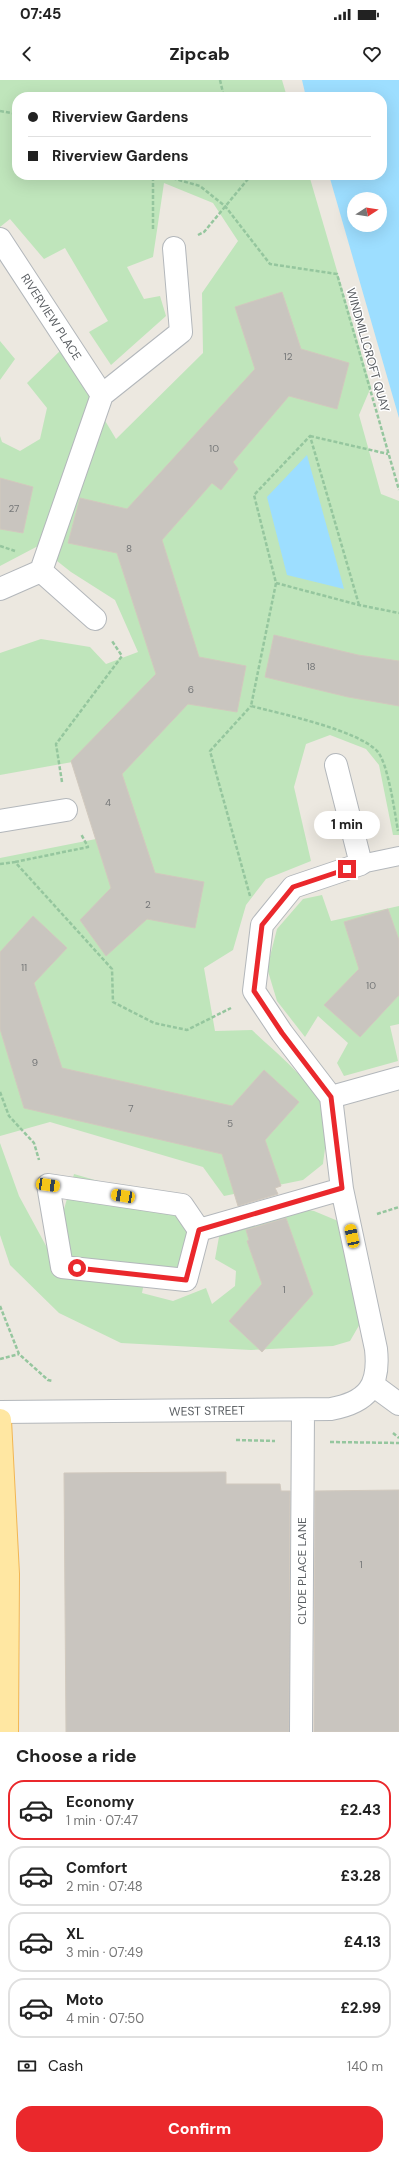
<!DOCTYPE html>
<meta charset="utf-8">
<style>
body{margin:0;font-family:"DM Sans",sans-serif;background:#f6f6f6;color:#222;height:100vh;display:flex;flex-direction:column;font-size:15px;white-space:nowrap}
*{box-sizing:border-box;margin:0}
p{font-size:13px;color:#767676}
.icon{flex:none;width:22px;height:22px;fill:none;stroke:currentColor;stroke-width:2;stroke-linecap:round;stroke-linejoin:round}
.map{position:relative;height:1652px;overflow:hidden}
.sheet{display:flex;flex-direction:column;background:#fff;flex:1}
.sheet>*{flex:none}
.top-card{position:absolute;left:12px;top:12px;width:375px;height:88px;border-radius:16px;box-shadow:0 4px 16px #0002;display:grid;align-content:center;height:88px;padding:0 16px;background:#fff}
.needle{width:26px;rotate:78deg}
.tools{position:absolute;left:347px;top:112px;display:grid;gap:8px}
.tools a{display:grid;place-items:center;width:40px;height:40px;border-radius:50%;background:#fff;box-shadow:0 4px 16px #0002;font-size:20px}
.end{position:absolute;width:18px;height:18px;margin:-9px;border:5px solid #ea282c;background:#fff;box-shadow:0 0 0 2px #fff}
.from{border-radius:50%}
.bubble{position:absolute;height:28px;border-radius:14px;background:#fff;box-shadow:0 4px 16px #0002;font-size:13px;font-weight:800;line-height:28px;text-align:center}
.car{position:absolute;width:12px;height:24px;margin:-12px -6px;border-radius:5px;box-shadow:0 0 3px 1px #0007;background:linear-gradient(#f5c518 24%,#345 0 40%,#f5c518 0 76%,#345 0 86%,#f5c518 0)}
.top-card b{display:flex;align-items:center;gap:14px;height:38px;font-size:15px}
.top-card b+b{border-top:1px solid #e0e0e0}
.top-card i{width:10px;height:10px;background:#222}
ul{padding:0;list-style:none}
li{display:flex;align-items:center;gap:12px;height:60px;margin:0 8px 6px;padding:0 8px;border:2px solid #e0e0e0;border-radius:16px}
li div{flex:1}
li b{display:block;font-size:15px}
li em{font-style:normal;font-weight:800}
li.active{border-color:#ea282c}
li>.icon{width:36px;height:36px;stroke-width:1.5}
h2{padding:0 16px;font-size:18px;line-height:48px}
.pay{display:flex;align-items:center;gap:10px;height:44px;padding:0 16px;font-size:15px}
.pay p{margin-inline-start:auto}
.action{display:flex;gap:8px;margin-top:auto;padding:8px 16px}
.action a{flex:1;height:46px;border-radius:16px;background:#ea282c;color:#fff;font-size:16px;font-weight:800;line-height:46px;text-align:center}
.status{display:flex;justify-content:space-between;align-items:center;height:28px;padding:0 20px;background:#fff;direction:ltr}
.status svg{height:11px;fill:currentColor}
header{display:flex;justify-content:space-between;align-items:center;height:52px;padding:0 16px;background:#fff;font-size:18px;font-weight:800}
.map>svg:first-child{display:block}
</style>
<div class="status"><b>07:45</b><svg viewBox="0 0 49 12"><path d="M0 12V9h3v3zM5 12V6h3v6zM10 12V3h3v9zM15 12V0h3v12zM26 1h20v11H26zM47 4h2v5h-2z"/></svg></div>
<header><svg class="icon" aria-label="back" viewBox="0 0 24 24"><path d="M15 5l-7 7 7 7"/></svg>Zipcab<svg class="icon" aria-label="heart" viewBox="0 0 24 24"><path d="M12 20l-8-8c-3-5 5-10 8-4 3-6 11-1 8 4z"/></svg></header>
<div class="map">
<svg width="399" height="1652" viewBox="0 0 399 1652">
<rect width="100%" height="100%" fill="#ece8e0"/>
<path fill="#bfe5bb" d="M0,0H282L287,17H17V95H309L371,307L359,335L381,414L399,421V755H393L379,685L366,669L330,655L306,664L294,707L311,781L266,799L246,825L233,870L204,888L215,951L252,950C272,969 315,1004 324,1029C330,1045 325,1067 323,1084L303,1100L224,1116L203,1087L50,1042L0,1056V778L96,759L78,681L0,695V573L41,559L90,567L106,584L138,572L115,520L71,492L38,466L0,486V356L2,362L20,371L40,359L47,328L27,303L62,269L116,359L203,273L202,213L238,161L213,123L164,103L153,177L127,187L144,219L160,216L166,236L111,285L89,252L108,241L65,168L44,179L10,139L0,147Z
M0,261L15,279L0,300Z
M322,815L331,841L399,826V944L390,946L398,981L344,996L337,983L348,963L318,936L305,957L277,921L267,888L277,849L303,819Z
M0,1063L19,1116L51,1175L74,1094L199,1130L182,1195L147,1187L142,1213L173,1221L206,1208L212,1224L235,1206L236,1191L215,1179L222,1140L284,1126L314,1131L338,1141L361,1242L350,1261L333,1266L251,1270L121,1263L59,1233L10,1185L0,1155Z"/>
<path fill="#9ddeff" fill-rule="evenodd" d="M302,0H399V338L329,95H382V17H306ZM354,119H380V145H354Z
M307,375L344,509L287,495L267,417Z"/>
<path fill="#c9c5bf" stroke="#d1c9be" d="M282,212L301,269L349,283L337,329L289,316L233,382L238,389L221,410L212,403L162,460L199,577L246,586L237,632L188,624L122,694L155,793L204,802L195,848L147,839L106,876L80,840L111,808L71,681L156,594L117,473L68,463L80,418L127,429L255,289L235,227Z
M0,398L33,407L23,453L0,449Z
M274,555L358,575L399,581V626L348,617L265,597Z
M388,829L399,860V915L360,957L324,925L359,889L344,842Z
M33,836L67,868L34,903L62,988L232,1026L264,990L299,1022L265,1060L281,1106L275,1108L278,1114L238,1126L222,1074L24,1028L0,949V872Z
M286,1138L313,1214L262,1272L229,1241L262,1204L247,1161L249,1160L246,1150Z
M226,1392V1404H280L281,1411H290L289,1652H66L64,1393Z
M399,1410V1652H314L315,1411Z"/>
<g fill="none" stroke-linecap="round" stroke-linejoin="round">
<defs>
<path id="lane" d="M361,784L399,776"/>
<path id="street" d="M0,159L102,315
M41,491L95,539
M0,509L41,491L102,315L181,252L174,168
M0,741L66,730
M331,1017L399,998
M199,1150L182,1125L48,1105L62,1187L186,1200L199,1150L342,1109
M373,1305L399,1324
M0,1332L331,1329C368,1322 380,1306 376,1269L342,1109L331,1017L282,953L254,911L262,845L293,807L361,784L336,685
M301,1652L303,1330"/>
<path id="primary" d="M0,1340L8,1494L7,1652"/>
</defs>
<use href="#lane" stroke="#b3b7bb" stroke-width="20"/>
<use href="#street" stroke="#b3b7bb" stroke-width="24"/>
<use href="#primary" stroke="#f2b653" stroke-width="24"/>
<path stroke="#95c69e" stroke-width="2.5" stroke-dasharray="4 2" stroke-linecap="butt" d="M220,0L224,17
M0,31L17,34
M161,95L200,106L225,126L270,184L337,194L399,410
M153,149V95
M198,155L204,152L248,99L247,95
M310,356L388,374
M0,466L15,471
M276,503L251,626C282,634 357,650 377,671C388,682 395,734 398,751
M359,525L310,356L254,415L276,503L359,525L399,533
M62,702L56,664L122,576L112,561
M15,782L88,767L81,754
M0,784L15,782L112,889L113,922L154,943L187,950L231,928
M250,816L210,671L251,626
M0,1012L9,1036L34,1063L39,1080
M377,1134L399,1127
M0,1226L19,1274L48,1300L53,1301
M0,1279L19,1274
M393,1353L399,1358
M236,1360L275,1361
M330,1362L399,1363"/>
<use href="#lane" stroke="#fff" stroke-width="18"/>
<use href="#street" stroke="#fff" stroke-width="22"/>
<use href="#primary" stroke="#ffe7a2" stroke-width="22"/>
</g>
<g fill="none" stroke-linecap="round" stroke-linejoin="round">
<path stroke="#ea282c" stroke-width="5" d="M77,1188L186,1200L199,1150L342,1108L331,1017L282,953L254,911L262,845L293,807L347,789"/>
</g>
<g text-anchor="middle" dominant-baseline="central" stroke-width="3" stroke-linejoin="round" paint-order="stroke">
<g font-size="10" fill="#757778">
<text x="288" y="276">12</text>
<text x="214" y="368">10</text>
<text x="14" y="428">27</text>
<text x="129" y="468">8</text>
<text x="311" y="586">18</text>
<text x="191" y="609">6</text>
<text x="108" y="722">4</text>
<text x="148" y="824">2</text>
<text x="24" y="887">11</text>
<text x="371" y="905">10</text>
<text x="35" y="982">9</text>
<text x="131" y="1028">7</text>
<text x="230" y="1043">5</text>
<text x="284" y="1209">1</text>
<text x="361" y="1484">1</text>
</g>
<g font-size="12" fill="#595d61" stroke="#fff">
<text transform="translate(51 237) rotate(57)">RIVERVIEW PLACE</text>
<text transform="translate(368 270) rotate(74)">WINDMILLCROFT QUAY</text>
<text transform="translate(207 1331) rotate(-1)">WEST STREET</text>
<text transform="translate(302 1491) rotate(-90)">CLYDE PLACE LANE</text>
</g>
</g>
</svg>
<div class="tools">
<a><svg class="needle" viewBox="-14 -14 28 28"><path d="M0-13l5 13h-10z" fill="#e53935"/><path d="M0 13l5-13h-10z" fill="#767676"/></svg></a>
</div>
<i class="end from" style="left:77px;top:1188px"></i>
<i class="end" style="left:347px;top:789px"></i>
<div class="bubble" style="left:314px;top:731px;width:66px">1 min</div>
<i class="car" style="left:48px;top:1105px;rotate:98deg"></i>
<i class="car" style="left:123px;top:1116px;rotate:279deg"></i>
<i class="car" style="left:352px;top:1156px;rotate:348deg"></i>
<div class="top-card">
<b><i class="from"></i>Riverview Gardens</b>
<b><i></i>Riverview Gardens</b>
</div>
</div>
<section class="sheet">
<h2>Choose a ride</h2>
<ul>
<li class="active"><svg class="icon" aria-label="car" viewBox="0 0 24 24"><path d="M5 17H2v-5l4-1 3-4h7l3 4 3 1v5h-3M9 17h6M6 11h13"/><circle cx="7" cy="17" r="2"/><circle cx="17" cy="17" r="2"/></svg><div><b>Economy</b><p>1 min · 07:47</p></div><em>£2.43</em></li>
<li><svg class="icon" aria-label="car" viewBox="0 0 24 24"><path d="M5 17H2v-5l4-1 3-4h7l3 4 3 1v5h-3M9 17h6M6 11h13"/><circle cx="7" cy="17" r="2"/><circle cx="17" cy="17" r="2"/></svg><div><b>Comfort</b><p>2 min · 07:48</p></div><em>£3.28</em></li>
<li><svg class="icon" aria-label="car" viewBox="0 0 24 24"><path d="M5 17H2v-5l4-1 3-4h7l3 4 3 1v5h-3M9 17h6M6 11h13"/><circle cx="7" cy="17" r="2"/><circle cx="17" cy="17" r="2"/></svg><div><b>XL</b><p>3 min · 07:49</p></div><em>£4.13</em></li>
<li><svg class="icon" aria-label="car" viewBox="0 0 24 24"><path d="M5 17H2v-5l4-1 3-4h7l3 4 3 1v5h-3M9 17h6M6 11h13"/><circle cx="7" cy="17" r="2"/><circle cx="17" cy="17" r="2"/></svg><div><b>Moto</b><p>4 min · 07:50</p></div><em>£2.99</em></li>
</ul>
<div class="pay"><svg class="icon" aria-label="cash" viewBox="0 0 24 24"><path d="M3 7h18v10H3z"/><circle cx="12" cy="12" r="2"/></svg>Cash<p>140 m</p></div>
<div class="action"><a>Confirm</a></div>
</section>
